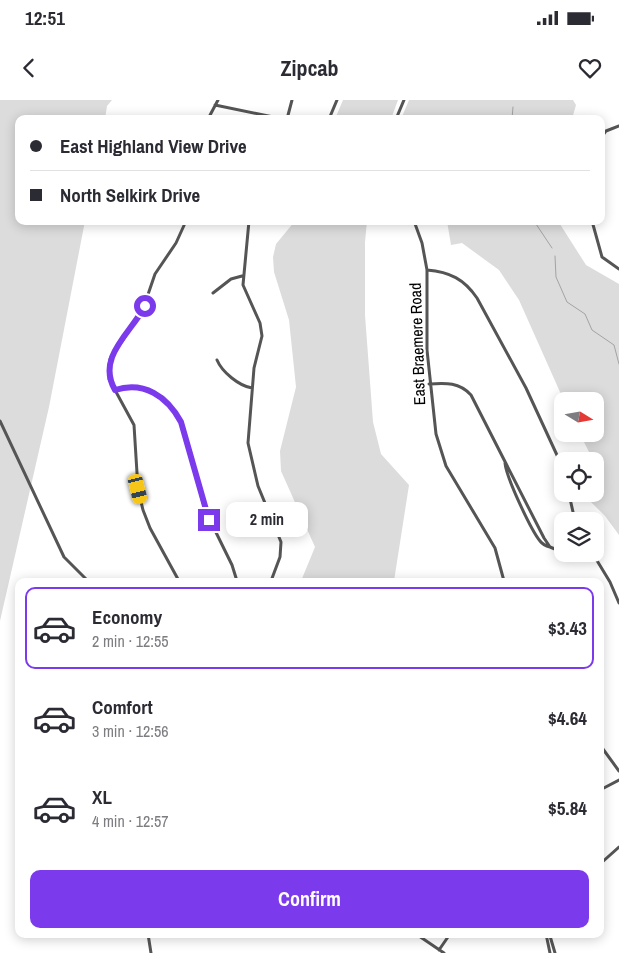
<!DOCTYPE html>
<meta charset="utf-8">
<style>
body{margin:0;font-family:"Archivo Narrow",sans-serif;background:#f2f2f3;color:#2b2b33;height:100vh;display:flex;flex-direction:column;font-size:19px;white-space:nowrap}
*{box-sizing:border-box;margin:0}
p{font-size:16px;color:#7c7c81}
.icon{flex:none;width:28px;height:28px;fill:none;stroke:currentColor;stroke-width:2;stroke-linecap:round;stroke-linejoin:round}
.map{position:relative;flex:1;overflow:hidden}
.sheet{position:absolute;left:15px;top:478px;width:589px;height:360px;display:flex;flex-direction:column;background:#fff;border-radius:10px;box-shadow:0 2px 12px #0003}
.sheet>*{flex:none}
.top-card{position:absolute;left:15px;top:15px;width:590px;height:110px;border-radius:10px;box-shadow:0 2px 12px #0003;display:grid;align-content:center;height:110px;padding:0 15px;background:#fff}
.needle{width:32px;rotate:101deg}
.controls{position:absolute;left:554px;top:292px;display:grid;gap:10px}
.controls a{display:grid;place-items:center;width:50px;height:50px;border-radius:10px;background:#fff;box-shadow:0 2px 12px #0003;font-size:25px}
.end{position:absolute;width:22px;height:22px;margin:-11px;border:6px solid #7c3aed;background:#fff;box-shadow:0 0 0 2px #fff}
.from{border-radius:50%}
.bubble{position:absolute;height:35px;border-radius:10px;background:#fff;box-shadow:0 2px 12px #0003;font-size:16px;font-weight:700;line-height:35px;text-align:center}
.car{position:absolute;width:15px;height:30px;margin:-15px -8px;border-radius:6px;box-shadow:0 0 4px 1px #0007;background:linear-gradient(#f5c518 24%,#345 0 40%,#f5c518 0 76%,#345 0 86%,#f5c518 0)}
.top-card b{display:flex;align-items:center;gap:18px;height:48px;font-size:19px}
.top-card b+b{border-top:1px solid #e1e1e2}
.top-card i{width:12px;height:12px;background:#2b2b33}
ul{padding:9px 0 0;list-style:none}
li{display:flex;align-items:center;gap:15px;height:82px;margin:0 10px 8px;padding:0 5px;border:2px solid transparent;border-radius:10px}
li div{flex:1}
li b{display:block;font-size:19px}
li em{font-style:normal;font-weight:700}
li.on{border-color:#7c3aed}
li>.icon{width:45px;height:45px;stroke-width:1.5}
.primary-button{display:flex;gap:10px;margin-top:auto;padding:10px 15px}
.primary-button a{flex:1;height:58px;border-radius:10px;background:#7c3aed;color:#fff;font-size:20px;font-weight:700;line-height:58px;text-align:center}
.status{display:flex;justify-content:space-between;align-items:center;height:35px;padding:0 25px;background:#fff;direction:ltr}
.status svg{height:14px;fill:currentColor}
header{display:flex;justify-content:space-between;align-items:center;height:65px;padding:0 15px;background:#fff;font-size:22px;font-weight:700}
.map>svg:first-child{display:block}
</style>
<div class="status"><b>12:51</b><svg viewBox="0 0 49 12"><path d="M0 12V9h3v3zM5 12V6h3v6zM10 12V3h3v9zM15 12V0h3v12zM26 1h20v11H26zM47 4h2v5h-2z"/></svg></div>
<header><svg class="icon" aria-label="back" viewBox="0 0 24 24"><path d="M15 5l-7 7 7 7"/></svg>Zipcab<svg class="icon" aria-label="heart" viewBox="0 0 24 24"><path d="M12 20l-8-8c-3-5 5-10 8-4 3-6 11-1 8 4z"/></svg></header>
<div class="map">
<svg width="619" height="853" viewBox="0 0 619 853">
<rect width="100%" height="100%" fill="#fff"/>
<path fill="#dcdcdc" d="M0,0H112L107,6L105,19H19V121H85L49,307L0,521Z
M343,0H398L391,19H335Z
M409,0H573L576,5L572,19H401Z
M295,121H367L365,142V215L373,322L381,354L409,385L394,481H301L315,447L281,371L280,351L296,287L289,220L274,172L273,157L276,144Z
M447,121H558L586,165L619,184V435L605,416L589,400V394H595V361H589V352L580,334H595V301H564L519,200L499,170L462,143L451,145Z"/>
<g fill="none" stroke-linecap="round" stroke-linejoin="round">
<path stroke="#a3a3a3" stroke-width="1" d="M512,19L513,7
M534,121L552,148
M555,156L556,177L567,202L585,214L592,230L614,245L619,264
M337,834H356"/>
<path stroke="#555" stroke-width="3" d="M215,5L283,19
M208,19L218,0
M287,19L292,0
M329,19L337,0
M396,19L404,0
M601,38L606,31L619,26
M249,121L243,185L260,223L262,236L254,268L248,343L258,386L281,442L280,457L271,481
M414,121L422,143L427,170V250L436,334L446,366L495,448L504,481
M592,121L602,157L619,169
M427,170C450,172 464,179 477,198L526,288L562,366
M213,193L231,179L242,176
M217,260C222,272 239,286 252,288
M429,284C446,283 459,282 471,295L544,438L550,447C546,446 543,445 540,441C531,430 506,377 505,363
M115,290C144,281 167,296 181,322L205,410L232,465L237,481
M0,321L64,457L88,481
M569,394L575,421
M550,447L562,452
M593,454L610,482L619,503
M179,481L150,428L143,410L138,389L134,325L109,279V269L110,259L142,212L155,174L176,143L186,121
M600,645L619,671
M600,690L619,680
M600,764L619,747
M148,834L151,853
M416,834L444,853
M546,834L550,853
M547,834L550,836L555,853
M439,850L450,834"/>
</g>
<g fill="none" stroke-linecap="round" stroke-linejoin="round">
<path stroke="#7c3aed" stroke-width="6" d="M145,206C131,233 96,257 115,290C144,281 167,296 181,322L209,420"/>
</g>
<g text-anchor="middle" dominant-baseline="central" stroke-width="4" stroke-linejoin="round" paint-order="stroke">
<g font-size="16" fill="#000" stroke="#fff">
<text transform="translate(417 244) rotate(-92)">East Braemere Road</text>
</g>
</g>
</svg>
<div class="controls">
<a><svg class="needle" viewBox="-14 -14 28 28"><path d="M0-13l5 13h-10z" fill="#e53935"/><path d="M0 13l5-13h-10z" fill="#7c7c81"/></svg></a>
<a><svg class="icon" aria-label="locate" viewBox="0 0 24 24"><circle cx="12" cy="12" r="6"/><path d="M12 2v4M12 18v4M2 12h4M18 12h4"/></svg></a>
<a><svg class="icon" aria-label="layers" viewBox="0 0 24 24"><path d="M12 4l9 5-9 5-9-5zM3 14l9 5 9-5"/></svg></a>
</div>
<i class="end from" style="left:145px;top:206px"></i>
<i class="end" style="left:209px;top:420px"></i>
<div class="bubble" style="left:226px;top:402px;width:82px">2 min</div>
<i class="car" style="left:138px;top:389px;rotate:166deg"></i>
<div class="top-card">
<b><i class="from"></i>East Highland View Drive</b>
<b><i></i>North Selkirk Drive</b>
</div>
<section class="sheet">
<ul>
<li class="on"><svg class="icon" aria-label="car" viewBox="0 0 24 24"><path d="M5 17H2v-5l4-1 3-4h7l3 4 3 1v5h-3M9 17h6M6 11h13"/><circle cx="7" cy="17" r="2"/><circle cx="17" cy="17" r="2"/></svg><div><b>Economy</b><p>2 min · 12:55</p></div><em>$3.43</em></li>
<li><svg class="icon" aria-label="car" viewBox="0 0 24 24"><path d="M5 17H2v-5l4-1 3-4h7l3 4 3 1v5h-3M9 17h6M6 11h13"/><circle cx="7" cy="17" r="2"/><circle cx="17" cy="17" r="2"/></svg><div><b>Comfort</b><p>3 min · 12:56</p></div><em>$4.64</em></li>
<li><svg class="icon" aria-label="car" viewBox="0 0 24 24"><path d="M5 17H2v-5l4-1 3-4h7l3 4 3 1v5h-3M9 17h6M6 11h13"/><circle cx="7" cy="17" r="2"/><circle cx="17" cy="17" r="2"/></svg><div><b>XL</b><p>4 min · 12:57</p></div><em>$5.84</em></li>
</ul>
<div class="primary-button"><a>Confirm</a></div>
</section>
</div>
